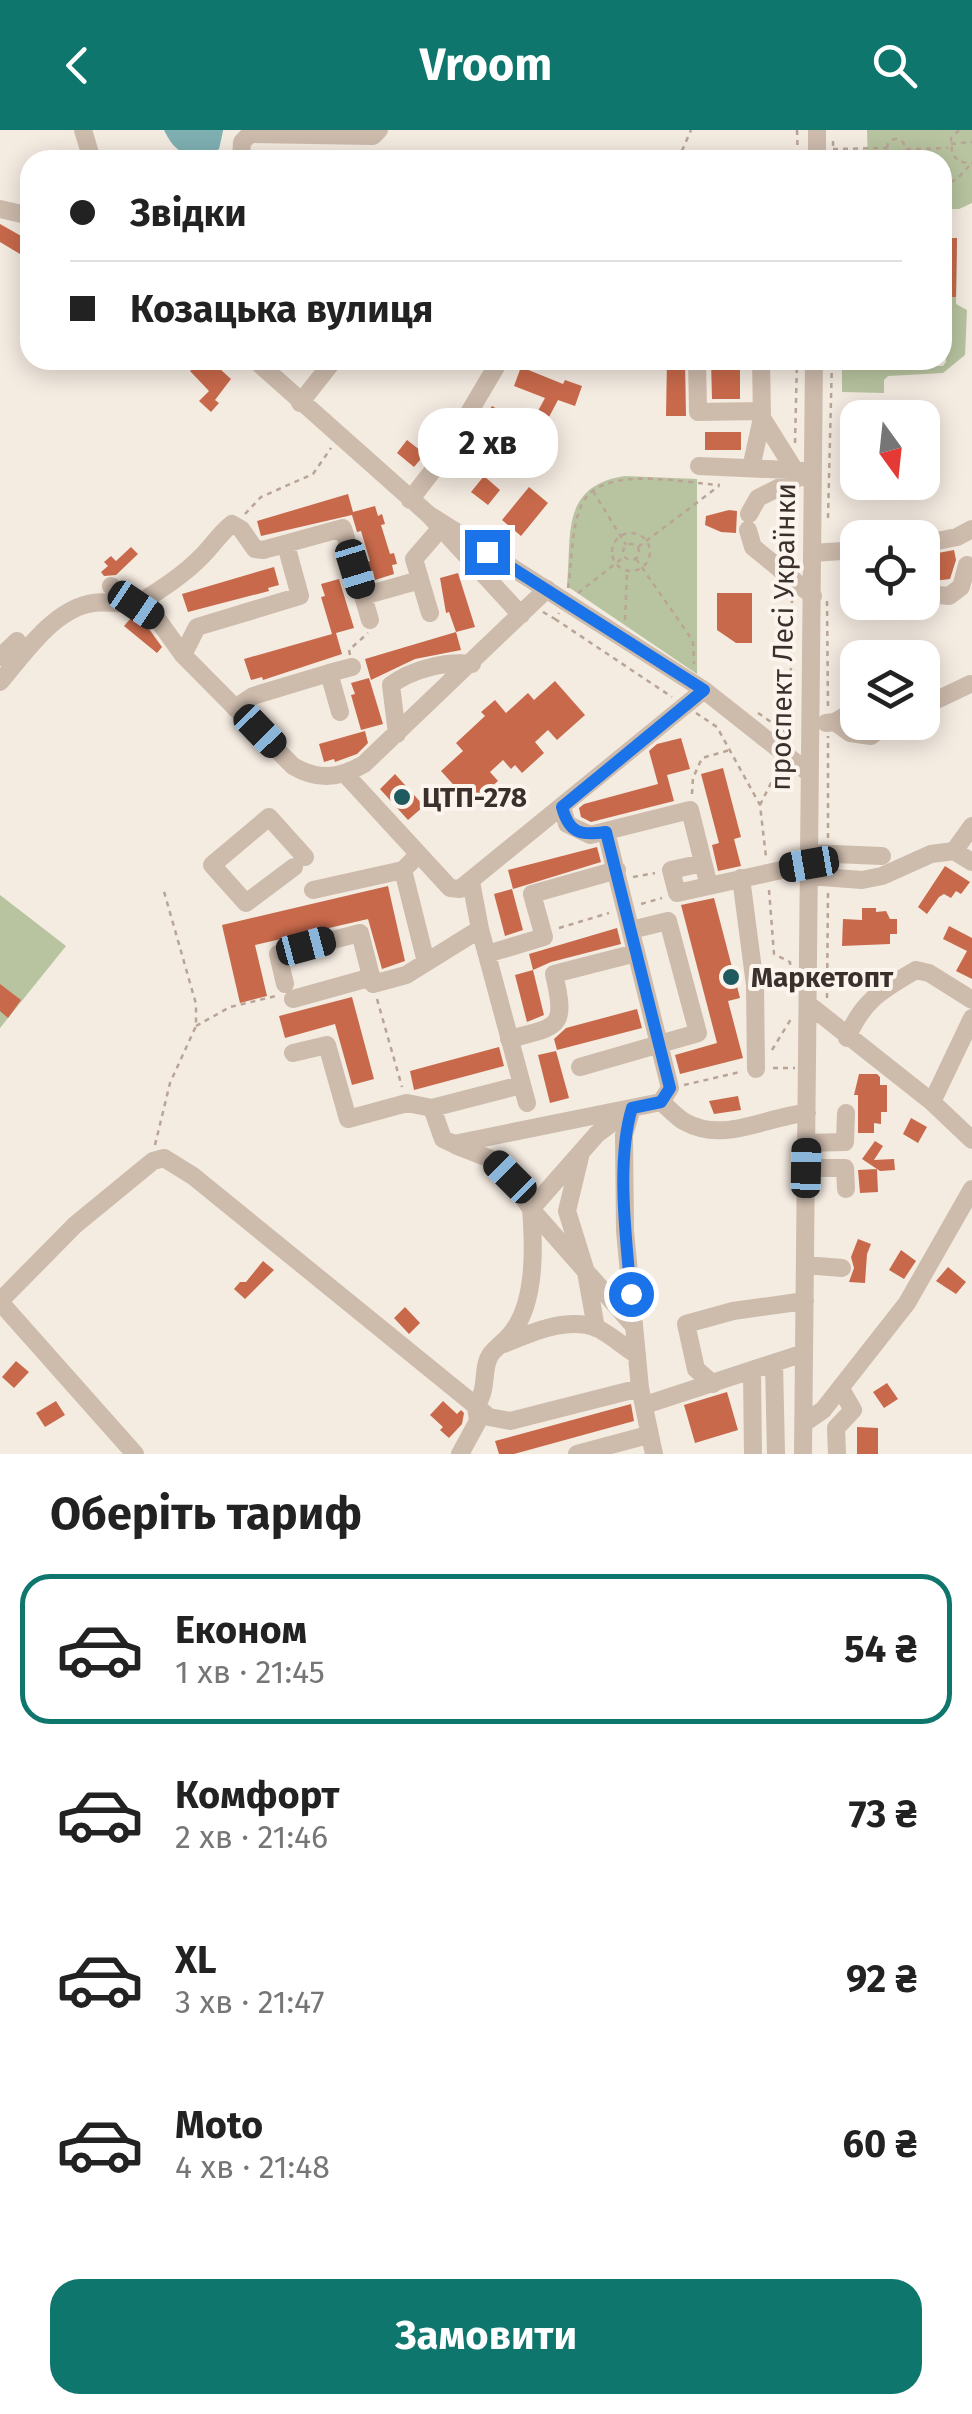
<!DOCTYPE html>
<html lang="uk">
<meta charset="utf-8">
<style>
body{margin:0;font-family:"Fira Sans",sans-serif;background:#f2f2f2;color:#222;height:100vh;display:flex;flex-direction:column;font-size:38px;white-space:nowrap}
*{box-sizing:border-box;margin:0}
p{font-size:32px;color:#767676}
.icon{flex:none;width:55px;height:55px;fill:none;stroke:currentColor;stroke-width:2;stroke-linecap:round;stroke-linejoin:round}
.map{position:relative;height:1324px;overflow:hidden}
.side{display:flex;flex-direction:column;background:#fff;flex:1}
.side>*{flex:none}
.top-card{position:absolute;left:20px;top:20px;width:932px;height:220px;border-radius:30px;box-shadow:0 5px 25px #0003;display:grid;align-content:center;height:220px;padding:0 50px;background:#fff}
.needle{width:65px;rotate:165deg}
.buttons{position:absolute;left:840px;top:270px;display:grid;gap:20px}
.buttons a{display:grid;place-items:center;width:100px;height:100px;border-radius:20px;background:#fff;box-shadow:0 5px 25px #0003;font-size:50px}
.end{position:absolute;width:45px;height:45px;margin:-22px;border:12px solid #1a73e8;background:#fff;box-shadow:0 0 0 5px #fff}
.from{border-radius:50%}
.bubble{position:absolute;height:70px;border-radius:30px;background:#fff;box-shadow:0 5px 25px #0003;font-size:32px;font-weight:700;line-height:70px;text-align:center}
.car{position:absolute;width:30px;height:60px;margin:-30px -15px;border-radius:12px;box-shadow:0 0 8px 2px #0007;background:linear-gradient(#222 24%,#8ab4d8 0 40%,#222 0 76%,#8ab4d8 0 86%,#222 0)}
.top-card b{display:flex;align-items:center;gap:35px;height:95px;font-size:38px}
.top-card b+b{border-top:2px solid #e0e0e0}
.top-card i{width:25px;height:25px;background:#222}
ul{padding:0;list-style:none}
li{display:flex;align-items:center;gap:30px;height:150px;margin:0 20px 15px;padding:0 30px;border:5px solid transparent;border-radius:30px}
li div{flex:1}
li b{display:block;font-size:38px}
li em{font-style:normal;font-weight:700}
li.selected{border-color:#0f766e}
li>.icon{width:90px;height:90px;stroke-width:1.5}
h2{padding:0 50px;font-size:45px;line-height:120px}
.cta{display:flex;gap:20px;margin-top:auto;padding:20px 50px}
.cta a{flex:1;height:115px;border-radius:30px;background:#0f766e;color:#fff;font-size:40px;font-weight:700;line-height:115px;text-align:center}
header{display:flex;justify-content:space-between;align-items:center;height:130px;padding:0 50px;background:#0f766e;color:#fff;font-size:45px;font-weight:700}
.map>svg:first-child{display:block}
</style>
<header><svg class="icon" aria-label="back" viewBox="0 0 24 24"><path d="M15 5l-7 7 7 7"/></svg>Vroom<svg class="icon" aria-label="search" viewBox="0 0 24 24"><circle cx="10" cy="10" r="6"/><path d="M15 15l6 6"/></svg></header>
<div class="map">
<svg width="972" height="1324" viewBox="0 0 972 1324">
<rect width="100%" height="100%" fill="#f4ebe1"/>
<path fill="#b8c4a0" d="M867,0H972V73L959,79H943L942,30H868Z
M943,108H957L956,174L967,180L965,225L943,243L888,246L884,250V263L842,262V230L843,238H850V230H860L861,238H876V230H888L889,236H943L946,232V219H942Z
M625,346L697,349V544L567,456C572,404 560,356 625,346Z
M0,765L66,816L0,898Z"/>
<path fill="#7fb0b2" d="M164,0H223V1L219,19C193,32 176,26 164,0Z"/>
<path fill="#c8694b" d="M0,94L30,111V130L0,112Z
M942,108H957L956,167H942Z
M202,230H210L231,249L215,270L219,273L211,282L199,271L209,261L190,241Z
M667,230H685L686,286H666Z
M711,230H740V269H712Z
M521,237L563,254L565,250L582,256L575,276L558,270L549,287L538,281L545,268L514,256Z
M492,276L518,291L511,302L485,287Z
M705,302H741V320H705Z
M407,310L425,324L414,337L397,323Z
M484,346L500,360L488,375L471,362Z
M529,357L548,373L521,406L502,390Z
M348,364L353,382L375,376L378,386L382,384L385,394L381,395L390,424L394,423L397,434L392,435L394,444L375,450L373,441L369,442L366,432L370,431L361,401L357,402L352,385L261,406L257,391Z
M729,380L737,381L736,403L721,402L705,395L706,386Z
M131,417L138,424L116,445L104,446L101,442L108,436L104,432L111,426L116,431Z
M954,420L956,430L950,449L933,451L924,445L922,426Z
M274,437L279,455L268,458L269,461L188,482L182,464Z
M458,443L475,497L456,502L449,482L446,483L440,448Z
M339,449L354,498L336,503L342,524L263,550L262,547L251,550L244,529L332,504L321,467L325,466L321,454Z
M717,463H752V513H736L717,500Z
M132,487L149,499L162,517L157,523L124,496Z
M456,502L461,520L415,529L371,550L365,529Z
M369,548L383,594L361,600L351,565L355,564L351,553Z
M555,551L585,585L557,610L548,600L535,612L544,623L522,643L515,635L511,639L503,630L490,642L498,651L471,674L441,641L463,621L456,613L485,586L481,582L495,570L506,583L528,563L534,570Z
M365,601L368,613L357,624L335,632L334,629L324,632L319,614Z
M681,608L690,639L667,645L674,671L591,692L581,687L579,678L584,674L658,654L649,621L657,614Z
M723,638L741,707L734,709L741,736L718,741L712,715L719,713L701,644Z
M395,644L424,676L408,690L380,659Z
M597,717L601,732L513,759L508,740Z
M945,736L970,752L961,764L956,761L951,768L944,764L939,767L927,784L918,777Z
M388,756L405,831L382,839L368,789L255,815L267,866L240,873L222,795Z
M512,759L523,800L505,806L494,764Z
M714,768L740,868L728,871L743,928L680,944L675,925L717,913L681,775Z
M862,778H876V782L886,781L890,789H897V804H890V814L842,816L843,789L862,790Z
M949,796L972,808V849L956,841L967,821L943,809Z
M617,798L621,814L551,832L533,840L529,824Z
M533,840L544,885L527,892L515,845Z
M0,854L21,870L8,888L0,881Z
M352,867L374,949L352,955L335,894L285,908L279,886Z
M637,879L642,898L557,920L554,909L566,898Z
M499,917L504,936L414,960L410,941Z
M556,921L569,968L550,973L538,925Z
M859,944H877L880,947V955H887V982H881V994L874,993V1003H858V965H854Z
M738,966L741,980L714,984L709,971Z
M911,988L927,997L918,1013L903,1004Z
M875,1011L883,1016L874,1030L894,1029L895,1040L880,1041L862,1029Z
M877,1039L878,1062L860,1063L858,1040Z
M858,1109L871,1114L867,1124L865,1153L849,1152L854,1138L851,1127Z
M901,1120L916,1131L904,1149L889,1140Z
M263,1131L274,1140L245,1169L234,1159L240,1152H246Z
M948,1137L966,1152L956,1164L936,1151Z
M405,1177L420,1193L409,1204L394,1188Z
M16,1231L29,1242L14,1258L2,1247Z
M887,1253L898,1269L884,1278L873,1262Z
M727,1262L738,1300L695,1313L684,1275Z
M56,1271L65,1285L45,1297L36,1283Z
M443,1271L457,1284L461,1280L464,1283L462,1294L449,1308L440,1300L443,1297L430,1285Z
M631,1274L634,1291L514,1324H499L495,1311Z
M857,1297L878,1298V1324H857Z"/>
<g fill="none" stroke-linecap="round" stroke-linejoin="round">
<path stroke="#b9a596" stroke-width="2.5" stroke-dasharray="5 5" stroke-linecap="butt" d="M797,0L798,30
M959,0L951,8L952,24L960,32L972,33
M887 18a9 9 0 1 1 18 0a9 9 0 1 1-18 0Z
M833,11V30
M951,14L972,12
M833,19L887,18
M906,19L948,18
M678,30L691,0
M942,57L957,49L971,34
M795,313L797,230
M593,361L626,415
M245,384L261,367L313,344L331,318
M828,388L832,230
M612 422a19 19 0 1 1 38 0a19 19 0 1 1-38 0Z
M623 422a8 8 0 1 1 16 0a8 8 0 1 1-16 0Z
M638,417L719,356
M793,428V366
M636,429L693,511L694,534
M568,458C572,433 571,397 582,374C601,334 683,353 720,355
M578,463L624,427
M827,471L828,578
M543,482L555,489L559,483
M555,489L672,567
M625,490L627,443
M350,525L349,520L368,503
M696,583L717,597L760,675L766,727
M758,583L790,605
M790,603L792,466
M692,664L693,648L702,628L730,620
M760,675L778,639
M828,708V606
M633,747L655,743
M769,760L774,824L790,832L792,861
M641,774L662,768
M559,798L609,783
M827,868L828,761
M377,869L402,957
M196,896L230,877L276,866
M772,920L791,889
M773,938H795
M684,955L740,942
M155,1015L170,953L196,896V874L163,758"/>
<path stroke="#cdbbac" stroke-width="18" d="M83,0L92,30
M241,30L242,12L250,4L373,6L379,0
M817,30V0
M0,79L30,86
M255,230L428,384L521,485
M697,230L698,282L762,281
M300,273L334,230
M762,288L794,339
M699,336L812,341L758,368L749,384
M751,338L762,288L761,230
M410,370L441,330L500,230
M428,384L704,560L809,643
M748,400L753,417L813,466
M922,414L957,407L972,399
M812,423L858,420
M111,456L158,490L183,525L293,636C318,651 340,648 364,634L547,459
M922,457L927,464L949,466L961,457L967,435
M363,466L420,450
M136,475C160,460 184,445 203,425C214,414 220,403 232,394L241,399L255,419L263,420L343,398L370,490
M430,483L414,429L440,399
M183,525L197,497L300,466L286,415
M0,527L17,511
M329,543L352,537
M0,552C23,525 52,482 88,474C102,470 121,474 136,475
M922,577L970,554
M235,578L253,566L329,543L340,582
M835,592L850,603L871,606L888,592
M826,593L835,592L858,578
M397,604L391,555C412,539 446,531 472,534
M346,645L450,758L460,759L704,560
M562,677L567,694L590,705L690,680L709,756L809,734
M954,721L972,732
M809,723L882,726
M418,725L403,740L426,832
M703,733L671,740L677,763L709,756
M294,737L246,773L212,735L269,687L305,727
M809,746L862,750L882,746L931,724L954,721L972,696
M741,748L755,855L756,939
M471,752L480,799L527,973
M313,760L403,740
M487,824L544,807L532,764L617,740
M285,854L278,824L360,803L373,854L406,845L480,799
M293,869L372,847
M808,874L932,972L972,1010
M847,908C863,870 882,860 916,840L929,843L972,870
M509,909C559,896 567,899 554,844L636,823
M293,923L327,915L348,989L407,973L432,978L521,955
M580,937L698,903L668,791L631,800
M661,972C669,978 676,987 685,992C725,1014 766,986 807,983
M932,972L972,888
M432,978L443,1009L454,1014L661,972L670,958L606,702
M632,978L624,1005L625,1101L640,1258L654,1324
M624,984L597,1004L531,1079C534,1116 536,1170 513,1201C507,1210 497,1216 491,1224C481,1237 489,1258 476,1276L489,1287L510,1291L640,1258
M807,1013L845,1012L846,983
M455,1015L491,1029L510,1047L531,1079L634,1196
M580,1027L567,1081L586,1142L596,1198
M806,1038H845L846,1059
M805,1135L842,1138
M0,1171L75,1095L153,1031L164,1028L193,1046L476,1276L478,1291L460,1324
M0,1172L135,1324
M504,1214C530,1203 568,1186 597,1198C611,1205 624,1217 637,1225
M774,1233L776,1324
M752,1241L753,1324
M713,1254L696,1239L686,1194L733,1181L805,1171
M645,1275L804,1223
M804,1293L823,1280L907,1173L972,1059
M577,1324L648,1305
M803,1324L814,230
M837,1324L836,1298L853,1280L841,1259"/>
</g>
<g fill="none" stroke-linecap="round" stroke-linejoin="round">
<path stroke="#1a73e8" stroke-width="12" d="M487,422L704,560L562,677C569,703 580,706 606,702L670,958L661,972L632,978C616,1030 626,1109 631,1164"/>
</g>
<g fill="#1f5a5e" stroke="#fbf5ee" stroke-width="4">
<circle cx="402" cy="667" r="10"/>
<circle cx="731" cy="847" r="10"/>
</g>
<g text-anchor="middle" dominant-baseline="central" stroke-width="8" stroke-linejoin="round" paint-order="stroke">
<g font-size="28" fill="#3b302b" stroke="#fbf5ee">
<text transform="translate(783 507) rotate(-89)">проспект Лесі Українки</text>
</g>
<g font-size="28" font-weight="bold" fill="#3b302b" stroke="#fbf5ee" text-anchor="start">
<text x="422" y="667">ЦТП-278</text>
<text x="751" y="847">Маркетопт</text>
</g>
</g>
</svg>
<div class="buttons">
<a><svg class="needle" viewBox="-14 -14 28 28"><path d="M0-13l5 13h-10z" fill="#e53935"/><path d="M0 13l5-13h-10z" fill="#767676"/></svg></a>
<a><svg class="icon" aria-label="locate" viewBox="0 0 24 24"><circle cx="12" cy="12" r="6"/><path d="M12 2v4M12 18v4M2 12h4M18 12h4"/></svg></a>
<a><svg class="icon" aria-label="layers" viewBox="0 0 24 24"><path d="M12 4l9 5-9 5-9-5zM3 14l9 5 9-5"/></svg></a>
</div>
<i class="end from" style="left:631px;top:1164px"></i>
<i class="end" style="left:487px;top:422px"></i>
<div class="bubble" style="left:418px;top:278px;width:140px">2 хв</div>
<i class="car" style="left:355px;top:439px;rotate:163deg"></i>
<i class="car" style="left:136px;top:475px;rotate:124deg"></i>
<i class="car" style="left:260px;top:601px;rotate:136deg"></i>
<i class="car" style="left:809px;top:734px;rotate:260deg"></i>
<i class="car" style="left:306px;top:816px;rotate:75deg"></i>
<i class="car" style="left:806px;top:1038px;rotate:1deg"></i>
<i class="car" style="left:510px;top:1047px;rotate:315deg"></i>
<div class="top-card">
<b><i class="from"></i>Звідки</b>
<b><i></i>Козацька вулиця</b>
</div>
</div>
<section class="side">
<h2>Оберіть тариф</h2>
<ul>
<li class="selected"><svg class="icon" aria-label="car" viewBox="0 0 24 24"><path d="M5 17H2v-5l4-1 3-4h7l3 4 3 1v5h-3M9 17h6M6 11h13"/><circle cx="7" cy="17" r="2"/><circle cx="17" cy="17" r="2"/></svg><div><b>Економ</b><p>1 хв · 21:45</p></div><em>54 ₴</em></li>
<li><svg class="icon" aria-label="car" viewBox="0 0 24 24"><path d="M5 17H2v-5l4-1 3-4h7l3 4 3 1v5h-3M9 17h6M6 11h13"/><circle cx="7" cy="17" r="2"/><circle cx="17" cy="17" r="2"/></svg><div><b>Комфорт</b><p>2 хв · 21:46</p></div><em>73 ₴</em></li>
<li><svg class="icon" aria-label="car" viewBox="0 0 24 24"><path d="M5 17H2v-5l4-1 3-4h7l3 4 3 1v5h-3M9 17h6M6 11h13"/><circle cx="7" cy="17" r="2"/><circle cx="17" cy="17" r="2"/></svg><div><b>XL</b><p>3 хв · 21:47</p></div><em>92 ₴</em></li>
<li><svg class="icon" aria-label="car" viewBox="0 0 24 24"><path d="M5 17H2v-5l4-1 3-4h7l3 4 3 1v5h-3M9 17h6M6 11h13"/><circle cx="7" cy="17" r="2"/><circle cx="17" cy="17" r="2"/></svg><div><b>Moto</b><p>4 хв · 21:48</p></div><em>60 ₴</em></li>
</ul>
<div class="cta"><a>Замовити</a></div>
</section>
